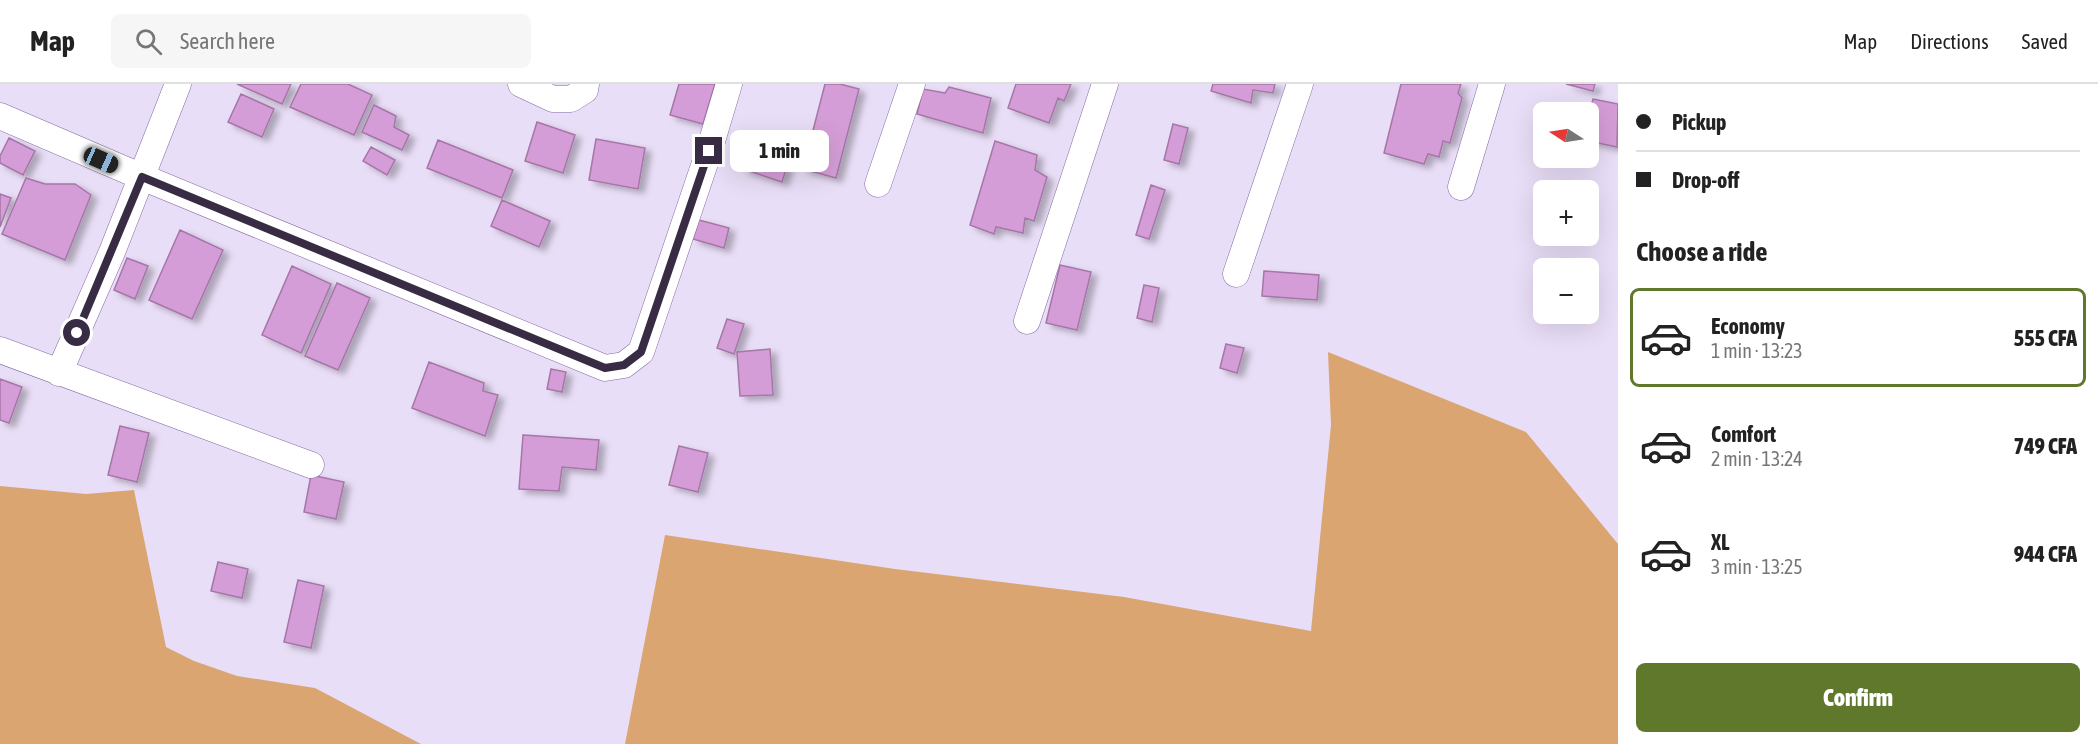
<!DOCTYPE html>
<meta charset="utf-8">
<style>
body{margin:0;font-family:"Asap Condensed",sans-serif;background:#f6f6f6;color:#222;height:100vh;display:flex;flex-direction:column;font-size:22px;white-space:nowrap}
*{box-sizing:border-box;margin:0}
p{font-size:20px;color:#767676}
.icon{flex:none;width:33px;height:33px;fill:none;stroke:currentColor;stroke-width:2;stroke-linecap:round;stroke-linejoin:round}
.map{position:relative;flex:1;overflow:hidden}
.side{display:flex;flex-direction:column;background:#fff;width:480px}
.side>*{flex:none}
.guide{display:grid;align-content:center;height:132px;padding:0 18px;background:#fff}
.needle{width:39px;rotate:282deg}
.buttons{position:absolute;left:1533px;top:18px;display:grid;gap:12px}
.buttons a{display:grid;place-items:center;width:66px;height:66px;border-radius:9px;background:#fff;box-shadow:0 6px 24px #0002;font-size:30px}
.end{position:absolute;width:27px;height:27px;margin:-14px;border:8px solid #382c45;background:#fff;box-shadow:0 0 0 3px #fff}
.from{border-radius:50%}
.bubble{position:absolute;height:42px;border-radius:9px;background:#fff;box-shadow:0 6px 24px #0002;font-size:20px;font-weight:800;line-height:42px;text-align:center}
.car{position:absolute;width:18px;height:36px;margin:-18px -9px;border-radius:8px;box-shadow:0 0 4px 2px #0007;background:linear-gradient(#222 24%,#8ab4d8 0 40%,#222 0 76%,#8ab4d8 0 86%,#222 0)}
.guide b{display:flex;align-items:center;gap:21px;height:57px;font-size:22px}
.guide b+b{border-top:2px solid #e0e0e0}
.guide i{width:15px;height:15px;background:#222}
ul{padding:0;list-style:none}
li{display:flex;align-items:center;gap:18px;height:99px;margin:0 12px 9px;padding:0 6px;border:3px solid transparent;border-radius:9px}
li div{flex:1}
li b{display:block;font-size:22px}
li em{font-style:normal;font-weight:800}
li.selected{border-color:#60782b}
li>.icon{width:54px;height:54px;stroke-width:1.5}
h2{padding:0 18px;font-size:27px;line-height:72px}
.cta{display:flex;gap:12px;margin-top:auto;padding:12px 18px}
.cta a{flex:1;height:69px;border-radius:9px;background:#60782b;color:#fff;font-size:24px;font-weight:800;line-height:69px;text-align:center}
header{display:flex;align-items:center;gap:36px;box-sizing:border-box;height:84px;padding:0 30px;background:#fff;border-bottom:2px solid #e0e0e0}
header strong{font-size:28px}
nav{display:flex;gap:33px;margin-inline-start:auto;font-size:21px}
.search{width:420px;height:54px;background:#f6f6f6;display:flex;align-items:center;gap:15px;box-sizing:border-box;padding:0 21px;border-radius:9px;color:#767676;font-size:22px}
main{display:flex;flex:1;min-height:0}
.map>svg:first-child{display:block}
</style>
<header>
<strong>Map</strong>
<div class="search"><svg class="icon" aria-label="search" viewBox="0 0 24 24"><circle cx="10" cy="10" r="6"/><path d="M15 15l6 6"/></svg>Search here</div>
<nav><a>Map</a><a>Directions</a><a>Saved</a></nav>
</header>
<main>
<div class="map">
<svg width="1618" height="660" viewBox="0 0 1618 660">
<defs>
<filter id="shadow"><feDropShadow dx="6" dy="4" stdDeviation="3" flood-color="#0004"/></filter>
</defs>
<rect width="100%" height="100%" fill="#e9def7"/>
<path fill="#daa571" d="M1328,268L1526,348L1618,460V660H625L665,451L895,485L1124,513L1311,547L1331,341Z
M0,402L86,410L134,406L166,563L194,577L237,592L315,604L421,660H0Z"/>
<path fill="#d59dd7" stroke="#a576a7" stroke-width="1.5" filter="url(#shadow)" d="M237,0H291L282,20Z
M301,0H348L372,11L354,51L290,23Z
M679,0H715L703,40L670,31Z
M825,0H840L859,5L836,94L803,85Z
M1016,0H1071L1064,17L1058,14L1049,39L1008,24Z
M1213,0H1275L1273,9L1253,6L1251,19L1211,7Z
M1401,0H1461L1458,9L1462,14L1450,59L1443,57L1439,73L1428,70L1424,80L1384,69Z
M1566,0H1595L1593,7Z
M949,3L991,14L983,49L917,30L923,5L945,9Z
M241,10L274,25L262,53L228,38Z
M1593,15L1618,20L1617,63L1588,57V34Z
M374,21L396,32L394,43L409,51L402,66L362,48Z
M537,38L575,51L563,89L525,77Z
M1173,40L1188,44L1179,80L1164,76Z
M9,54L35,67L23,91L0,79V72Z
M596,55L645,64L638,105L589,96Z
M438,56L513,86L502,114L427,84Z
M995,57L1037,71L1035,86L1047,93L1034,137L1025,134L1023,149L996,143L994,150L970,141Z
M371,63L395,76L387,91L363,77Z
M748,69L787,82L782,98L743,85Z
M26,94L45,100H75L91,111L65,176L2,150Z
M1151,101L1165,106L1149,155L1136,151Z
M0,110L11,114L0,143Z
M502,116L550,137L539,163L491,142Z
M699,136L729,144L724,164L693,155Z
M180,146L223,166L192,235L149,216Z
M127,174L148,182L135,215L114,206Z
M1060,181L1091,188L1077,246L1046,239Z
M292,182L331,200L301,269L262,251Z
M1264,187L1319,191L1317,216L1262,212Z
M337,199L370,214L338,286L305,272Z
M1144,201L1159,204L1152,238L1137,234Z
M727,235L744,240L734,270L717,264Z
M1226,260L1244,264L1237,289L1220,284Z
M770,265L773,311L740,312L737,268Z
M429,278L484,299L483,307L498,311L485,352L412,324Z
M551,285L566,288L562,308L547,305Z
M0,295L22,303L9,339L0,336Z
M120,342L149,349L137,398L108,391Z
M523,351L599,356L596,386L562,383L559,407L519,405Z
M679,362L708,369L698,408L669,401Z
M311,391L344,398L336,435L304,428Z
M218,478L248,485L242,514L211,507Z
M298,496L324,502L311,564L284,558Z"/>
<g fill="none" stroke-linecap="round" stroke-linejoin="round">
<defs>
<path id="minor" d="M521,0L553,15H571L585,6L586,0
M0,32L142,93L605,284L624,281L641,268L709,67L729,0
M878,100L912,0
M1461,103L1492,0
M1236,190L1300,0
M1027,237L1105,0
M0,266L311,381
M59,289L112,168L178,0"/>
</defs>
<use href="#minor" stroke="#846aa3" stroke-width="27"/>
<use href="#minor" stroke="#fff" stroke-width="26"/>
</g>
<g fill="none" stroke-linecap="round" stroke-linejoin="round">
<path stroke="#382c45" stroke-width="8" d="M77,249L142,93L605,284L624,281L641,268L709,67"/>
</g>
</svg>
<div class="buttons">
<a><svg class="needle" viewBox="-14 -14 28 28"><path d="M0-13l5 13h-10z" fill="#e53935"/><path d="M0 13l5-13h-10z" fill="#767676"/></svg></a>
<a>+</a>
<a>−</a>
</div>
<i class="end from" style="left:77px;top:249px"></i>
<i class="end" style="left:709px;top:67px"></i>
<div class="bubble" style="left:730px;top:46px;width:99px">1 min</div>
<i class="car" style="left:101px;top:76px;rotate:114deg"></i>
</div>
<section class="side">
<div class="guide">
<b><i class="from"></i>Pickup</b>
<b><i></i>Drop-off</b>
</div>
<h2>Choose a ride</h2>
<ul>
<li class="selected"><svg class="icon" aria-label="car" viewBox="0 0 24 24"><path d="M5 17H2v-5l4-1 3-4h7l3 4 3 1v5h-3M9 17h6M6 11h13"/><circle cx="7" cy="17" r="2"/><circle cx="17" cy="17" r="2"/></svg><div><b>Economy</b><p>1 min · 13:23</p></div><em>555 CFA</em></li>
<li><svg class="icon" aria-label="car" viewBox="0 0 24 24"><path d="M5 17H2v-5l4-1 3-4h7l3 4 3 1v5h-3M9 17h6M6 11h13"/><circle cx="7" cy="17" r="2"/><circle cx="17" cy="17" r="2"/></svg><div><b>Comfort</b><p>2 min · 13:24</p></div><em>749 CFA</em></li>
<li><svg class="icon" aria-label="car" viewBox="0 0 24 24"><path d="M5 17H2v-5l4-1 3-4h7l3 4 3 1v5h-3M9 17h6M6 11h13"/><circle cx="7" cy="17" r="2"/><circle cx="17" cy="17" r="2"/></svg><div><b>XL</b><p>3 min · 13:25</p></div><em>944 CFA</em></li>
</ul>
<div class="cta"><a>Confirm</a></div>
</section>
</main>
